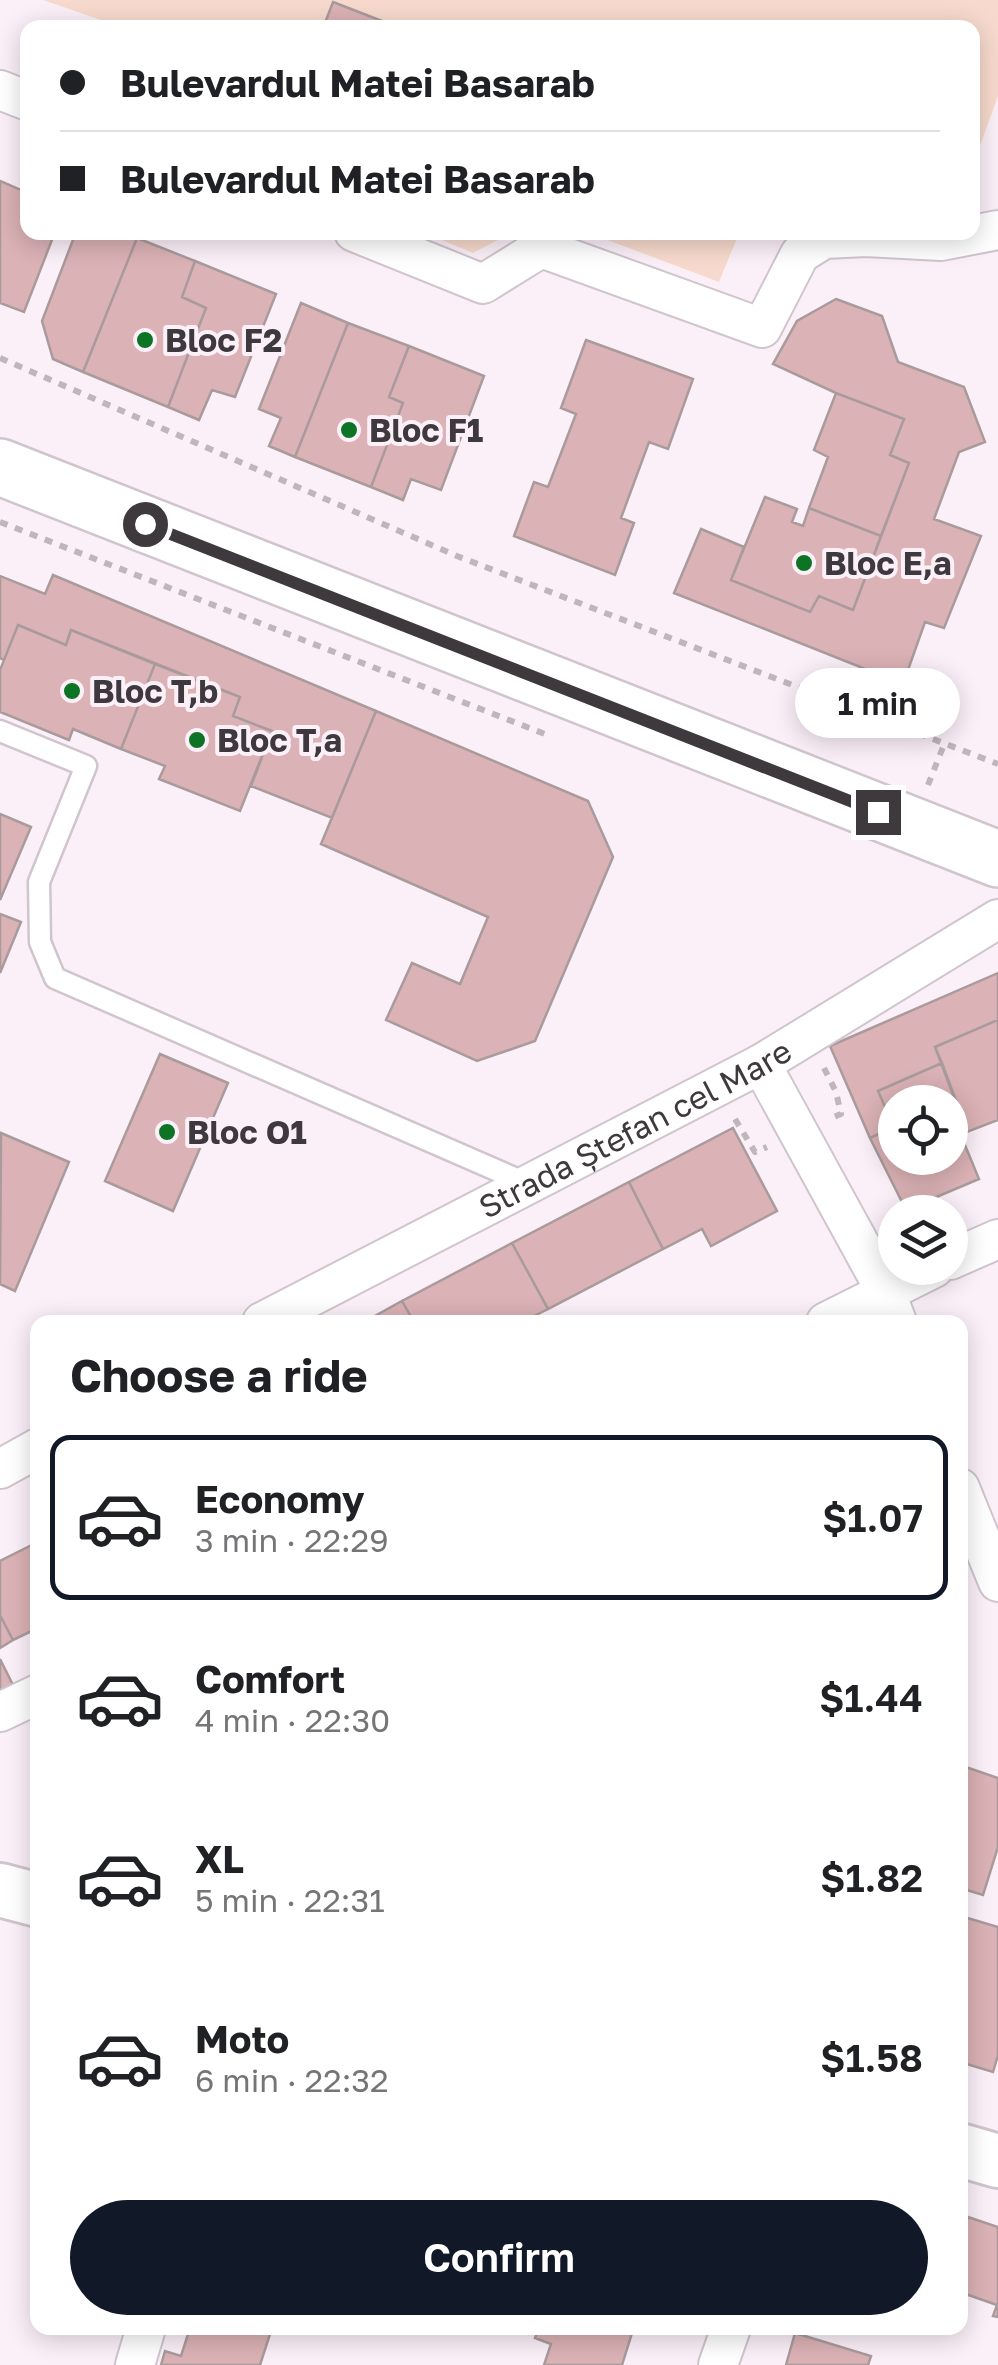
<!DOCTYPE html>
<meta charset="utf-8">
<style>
body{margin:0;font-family:"Golos Text",sans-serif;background:#f6f6f6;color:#202124;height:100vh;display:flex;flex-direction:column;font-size:38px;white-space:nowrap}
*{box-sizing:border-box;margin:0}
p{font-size:32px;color:#757577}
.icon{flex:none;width:55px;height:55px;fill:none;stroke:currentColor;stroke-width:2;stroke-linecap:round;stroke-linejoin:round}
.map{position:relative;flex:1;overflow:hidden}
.sheet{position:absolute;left:30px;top:1315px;width:938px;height:1020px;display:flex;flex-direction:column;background:#fff;border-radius:20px;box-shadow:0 5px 25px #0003}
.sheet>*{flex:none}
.hud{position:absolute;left:20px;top:20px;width:960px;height:220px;border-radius:20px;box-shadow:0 5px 25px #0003;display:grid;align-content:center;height:220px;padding:0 40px;background:#fff}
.buttons{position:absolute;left:878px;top:1085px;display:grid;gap:20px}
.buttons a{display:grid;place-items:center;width:90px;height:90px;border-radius:50%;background:#fff;box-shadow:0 5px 25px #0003;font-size:50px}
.end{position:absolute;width:45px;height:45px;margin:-22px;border:12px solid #3e393c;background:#fff;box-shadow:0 0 0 5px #fff}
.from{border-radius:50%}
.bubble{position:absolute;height:70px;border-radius:35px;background:#fff;box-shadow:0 5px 25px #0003;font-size:32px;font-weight:600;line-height:70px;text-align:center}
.hud b{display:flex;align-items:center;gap:35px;height:95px;font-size:38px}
.hud b+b{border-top:2px solid #e0e0e0}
.hud i{width:25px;height:25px;background:#202124}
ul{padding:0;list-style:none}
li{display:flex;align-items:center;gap:30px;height:165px;margin:0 20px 15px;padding:0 20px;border:5px solid transparent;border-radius:20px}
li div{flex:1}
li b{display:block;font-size:38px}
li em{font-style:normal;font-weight:600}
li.current{border-color:#111827}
li>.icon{width:90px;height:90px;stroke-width:1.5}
h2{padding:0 40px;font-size:45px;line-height:120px}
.action{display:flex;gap:20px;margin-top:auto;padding:20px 40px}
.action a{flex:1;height:115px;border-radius:60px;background:#111827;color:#fff;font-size:40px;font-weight:600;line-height:115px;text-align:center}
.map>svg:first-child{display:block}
</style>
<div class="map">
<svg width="998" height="2365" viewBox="0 0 998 2365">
<rect width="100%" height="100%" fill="#fcf0f8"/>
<path fill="#f7dacd" d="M43,0H998V96L973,165L972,28H124Z
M425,233H511L473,253Z
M589,233H739L719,282Z"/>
<path fill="#dbb2b5" stroke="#a99b9c" stroke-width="2.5" d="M333,2L400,28H323Z
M0,181L28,193V232H55L24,312L0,303Z
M76,232H125L137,238L83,372L53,359L42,321Z
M137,238L195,261L182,297L206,308L168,407L83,372Z
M195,261L276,294L235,397L212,390L199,420L168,407L206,308L182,297Z
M836,299L882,316L898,362L964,387L985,442L959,452L934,519L981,536L944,628L925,622L903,684L674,593L701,529L744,547L731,580L810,612L819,596L853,610L909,463L890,455L904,419L836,393L773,364L797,321Z
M301,303L348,323L295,457L269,446L281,418L259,409Z
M348,323L409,346L389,397L403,403L371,487L295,457Z
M586,340L693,379L668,449L649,442L621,518L634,523L615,575L514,536L534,482L548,487L576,414L561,408Z
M409,346L484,376L441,490L411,479L403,500L371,487L403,403L389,397Z
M836,393L904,419L890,455L909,463L881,536L809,508L828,457L814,450Z
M765,497L797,509L792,522L803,526L809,508L881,536L853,610L819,596L810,612L731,580Z
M53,575L376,711L332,818L251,786L272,731L233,716L240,697L71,630L66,645L18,625L4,660L0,658V576L45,594Z
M18,625L66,645L71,630L155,664L121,749L73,729L69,740L0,712V670Z
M155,664L240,697L233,716L272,731L240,811L159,779L165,766L121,749Z
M376,711L588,801L613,857L535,1041L477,1061L386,1020L412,963L460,984L488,917L321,844Z
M0,814L31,827L0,900Z
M0,914L21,922L0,973Z
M998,973V1020L935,1047L942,1063L878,1091L894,1127L870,1138L830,1046Z
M998,1020V1120L967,1132L935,1047Z
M160,1054L228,1083L173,1211L105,1181Z
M942,1063L965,1125L950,1131V1102H895V1158H950V1137L955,1149L965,1145L979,1179L906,1210L870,1138L894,1127L878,1091Z
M733,1128L777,1211L711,1246L702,1229L663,1249L629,1182Z
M1,1133L69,1162L15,1291L0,1284Z
M629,1182L663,1249L548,1309L512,1243Z
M512,1243L548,1309L522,1322H414L402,1301Z
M402,1301L414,1322H364Z
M38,1542V1628L13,1640L0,1615V1561Z
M0,1615L13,1640L0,1648Z
M0,1659L14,1687L0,1694Z
M960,1765L998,1778V1847L983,1895L960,1888Z
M964,1917L998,1927V2055L993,2072L960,2062V1930Z
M960,2214L968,2217L960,2240Z
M968,2217L998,2227V2317L993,2316L997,2305L960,2292V2240Z
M190,2328H272L260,2365H161L165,2351L181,2356Z
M539,2328H617L632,2333L622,2365H544L551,2344L535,2338Z
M795,2333L871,2356L868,2365H786Z"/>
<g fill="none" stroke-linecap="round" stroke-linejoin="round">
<defs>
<path id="lane" d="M0,731L86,766L39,882L40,942L55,978L528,1184"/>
<g id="street">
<path d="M0,90L28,101"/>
<path d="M354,232L483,284L541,248L762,328L800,254L824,239L866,237L941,241L998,230"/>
<path d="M761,1064L885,1290L897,1322"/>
<path d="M950,1260L998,1239"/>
<path id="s1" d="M262,1322L761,1064L998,919"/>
<path d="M826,1322L934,1268"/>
<path d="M0,1469L38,1448"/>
<path d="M960,1488L998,1582"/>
<path d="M0,1712L38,1694"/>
<path d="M135,2365L146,2328"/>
<path d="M718,2365L731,2328"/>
</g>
<path id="secondary" d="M0,1890L38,1900
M960,2150L998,2161"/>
<path id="primary" d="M0,467L998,859"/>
</defs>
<use href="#lane" stroke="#d1c5cd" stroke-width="25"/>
<use href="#street" stroke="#d1c5cd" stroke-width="42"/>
<use href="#secondary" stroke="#d1c5cd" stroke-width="58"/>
<use href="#primary" stroke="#d1c5cd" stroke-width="60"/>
<path stroke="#bfb5bb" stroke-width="6" stroke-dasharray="8 8" stroke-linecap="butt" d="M0,358L457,556L998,764
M0,522L550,736
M928,785L945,742
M824,1068L836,1092L841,1114L829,1119
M735,1119L755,1152L767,1147"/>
<use href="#lane" stroke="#fff" stroke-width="20"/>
<use href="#street" stroke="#fff" stroke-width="38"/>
<use href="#secondary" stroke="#fff" stroke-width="52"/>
<use href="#primary" stroke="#fff" stroke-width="55"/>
</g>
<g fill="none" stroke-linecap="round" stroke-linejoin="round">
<path stroke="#3e393c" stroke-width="12" d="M145,524L878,812"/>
</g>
<g fill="#0e7425" stroke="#fcf0f8" stroke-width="4">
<circle cx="145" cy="340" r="10"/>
<circle cx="349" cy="430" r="10"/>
<circle cx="804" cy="563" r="10"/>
<circle cx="72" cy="691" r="10"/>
<circle cx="197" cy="740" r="10"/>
<circle cx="167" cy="1132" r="10"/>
</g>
<g text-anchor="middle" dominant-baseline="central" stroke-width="8" stroke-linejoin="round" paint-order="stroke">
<g font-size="32" font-weight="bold" fill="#3e393c" stroke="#fcf0f8" text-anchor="start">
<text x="165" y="340">Bloc F2</text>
<text x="369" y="430">Bloc F1</text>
<text x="824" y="563">Bloc E,a</text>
<text x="92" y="691">Bloc T,b</text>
<text x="217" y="740">Bloc T,a</text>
<text x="187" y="1132">Bloc O1</text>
</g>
<g font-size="32" fill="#3e393c" stroke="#fcf0f8">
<text stroke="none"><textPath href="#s1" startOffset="420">Strada Ștefan cel Mare</textPath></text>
</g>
</g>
</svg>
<div class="buttons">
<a><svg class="icon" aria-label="locate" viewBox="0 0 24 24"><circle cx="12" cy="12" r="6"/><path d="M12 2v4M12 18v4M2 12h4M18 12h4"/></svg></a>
<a><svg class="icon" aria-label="layers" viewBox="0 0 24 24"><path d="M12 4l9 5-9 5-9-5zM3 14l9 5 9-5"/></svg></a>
</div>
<i class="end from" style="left:145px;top:524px"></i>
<i class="end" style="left:878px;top:812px"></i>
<div class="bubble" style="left:795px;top:668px;width:165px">1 min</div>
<div class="hud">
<b><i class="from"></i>Bulevardul Matei Basarab</b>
<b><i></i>Bulevardul Matei Basarab</b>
</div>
<section class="sheet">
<h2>Choose a ride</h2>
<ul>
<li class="current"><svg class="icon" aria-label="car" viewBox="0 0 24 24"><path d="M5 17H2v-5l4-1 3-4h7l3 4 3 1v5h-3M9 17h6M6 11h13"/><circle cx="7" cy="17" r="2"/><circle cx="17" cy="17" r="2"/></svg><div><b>Economy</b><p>3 min · 22:29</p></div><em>$1.07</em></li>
<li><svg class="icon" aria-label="car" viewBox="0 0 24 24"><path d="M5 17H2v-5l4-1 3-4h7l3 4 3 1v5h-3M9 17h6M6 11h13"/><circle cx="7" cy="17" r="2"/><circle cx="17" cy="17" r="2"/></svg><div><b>Comfort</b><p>4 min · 22:30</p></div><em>$1.44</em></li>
<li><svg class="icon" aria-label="car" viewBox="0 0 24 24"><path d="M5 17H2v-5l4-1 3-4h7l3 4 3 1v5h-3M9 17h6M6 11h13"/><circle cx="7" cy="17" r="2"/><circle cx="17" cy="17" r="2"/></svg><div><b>XL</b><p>5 min · 22:31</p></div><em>$1.82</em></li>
<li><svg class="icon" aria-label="car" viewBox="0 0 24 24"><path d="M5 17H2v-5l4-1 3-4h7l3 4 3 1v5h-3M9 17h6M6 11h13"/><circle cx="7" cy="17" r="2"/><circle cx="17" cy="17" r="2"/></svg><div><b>Moto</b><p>6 min · 22:32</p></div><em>$1.58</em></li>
</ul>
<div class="action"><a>Confirm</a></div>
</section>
</div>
